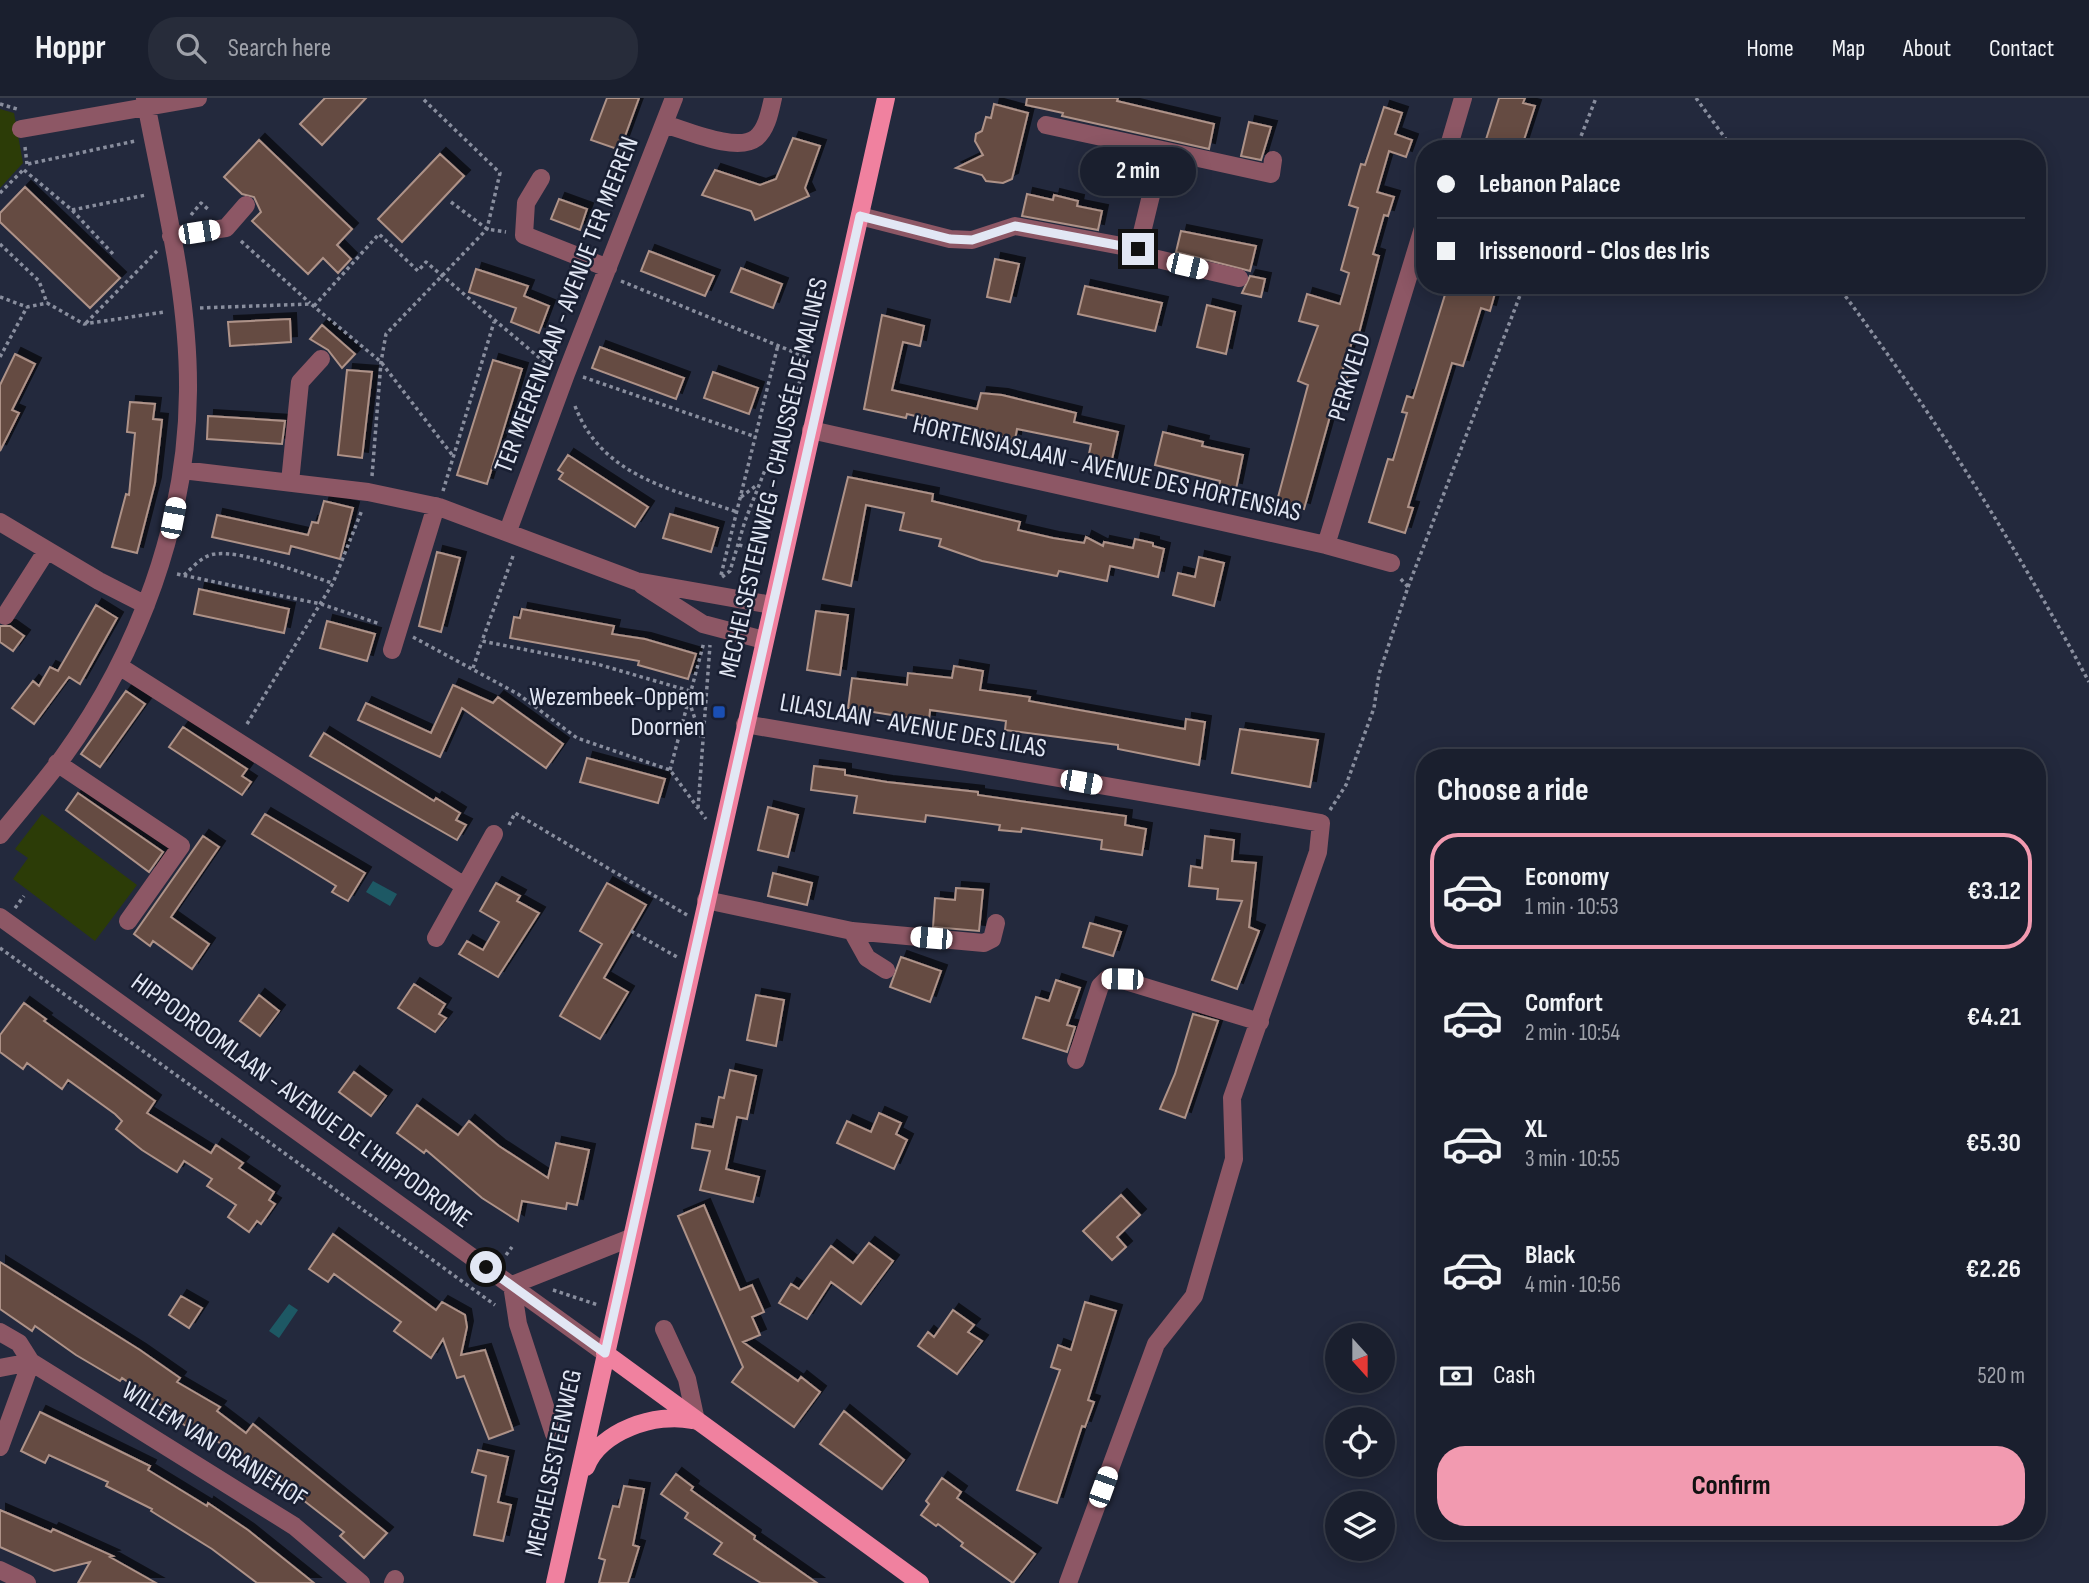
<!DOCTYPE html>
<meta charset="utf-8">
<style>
body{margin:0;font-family:"Sofia Sans Condensed",sans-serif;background:#272c3a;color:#f1f3f6;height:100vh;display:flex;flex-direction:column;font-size:26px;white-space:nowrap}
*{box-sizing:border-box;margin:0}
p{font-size:23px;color:#9fa2aa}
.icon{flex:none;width:38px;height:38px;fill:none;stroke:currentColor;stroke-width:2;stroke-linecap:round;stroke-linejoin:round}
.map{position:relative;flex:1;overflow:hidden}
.side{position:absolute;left:1416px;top:651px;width:630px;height:791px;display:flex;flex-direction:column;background:#1a1f2e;border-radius:28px;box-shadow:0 4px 18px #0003,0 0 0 2px #383d4a}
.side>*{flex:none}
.hud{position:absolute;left:1416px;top:42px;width:630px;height:154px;border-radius:28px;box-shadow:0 4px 18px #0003,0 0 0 2px #383d4a;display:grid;align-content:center;height:154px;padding:0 21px;background:#1a1f2e}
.needle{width:46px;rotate:159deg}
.buttons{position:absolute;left:1325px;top:1225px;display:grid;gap:14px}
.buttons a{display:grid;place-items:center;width:70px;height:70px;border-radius:50%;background:#1a1f2e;box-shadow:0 4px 18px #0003,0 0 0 2px #383d4a;font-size:35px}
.end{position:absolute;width:32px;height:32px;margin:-16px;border:9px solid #e2e7f4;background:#111;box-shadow:0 0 0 4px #111}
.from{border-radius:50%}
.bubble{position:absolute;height:49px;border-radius:24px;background:#1a1f2e;box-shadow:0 4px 18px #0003,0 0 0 2px #383d4a;font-size:23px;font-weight:700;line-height:49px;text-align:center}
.car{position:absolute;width:21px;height:42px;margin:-21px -10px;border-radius:9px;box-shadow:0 0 5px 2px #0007;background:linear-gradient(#fff 24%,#345 0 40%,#fff 0 76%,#345 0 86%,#fff 0)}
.hud b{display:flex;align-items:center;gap:24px;height:66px;font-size:26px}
.hud b+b{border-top:2px solid #383d4a}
.hud i{width:18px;height:18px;background:#f1f3f6}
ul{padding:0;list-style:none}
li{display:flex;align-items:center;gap:21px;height:116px;margin:0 14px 10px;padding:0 7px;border:4px solid transparent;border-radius:28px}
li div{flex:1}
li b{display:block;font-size:26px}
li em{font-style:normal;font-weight:700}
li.on{border-color:#f29ab0}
li>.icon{width:63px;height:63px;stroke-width:1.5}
h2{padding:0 21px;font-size:32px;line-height:84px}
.pay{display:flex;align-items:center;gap:18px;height:77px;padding:0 21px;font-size:26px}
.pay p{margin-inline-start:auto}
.cta{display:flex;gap:14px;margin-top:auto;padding:14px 21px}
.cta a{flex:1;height:80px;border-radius:28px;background:#f29ab0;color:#111;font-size:28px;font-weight:700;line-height:80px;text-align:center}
header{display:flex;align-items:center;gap:42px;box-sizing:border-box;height:98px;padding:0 35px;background:#1a1f2e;border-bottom:2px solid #383d4a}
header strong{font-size:33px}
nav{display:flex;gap:38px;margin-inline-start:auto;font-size:24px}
.search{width:490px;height:63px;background:#272c3a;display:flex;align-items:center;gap:18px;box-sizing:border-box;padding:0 24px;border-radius:28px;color:#9fa2aa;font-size:26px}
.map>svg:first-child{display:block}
</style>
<header>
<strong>Hoppr</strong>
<div class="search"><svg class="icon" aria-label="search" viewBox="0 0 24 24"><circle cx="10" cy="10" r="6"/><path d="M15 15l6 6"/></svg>Search here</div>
<nav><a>Home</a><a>Map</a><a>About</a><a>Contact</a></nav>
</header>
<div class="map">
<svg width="2089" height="1485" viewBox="0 0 2089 1485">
<defs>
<filter id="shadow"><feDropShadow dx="6" dy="-6" stdDeviation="0" flood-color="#0009"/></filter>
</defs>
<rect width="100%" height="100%" fill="#23293d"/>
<path fill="#2c3c07" d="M0,11L14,15L23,65L0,90Z
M42,716L137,787L95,843L13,781L28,760L15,751Z"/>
<path fill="#1d5864" d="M373,783L397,796L390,808L366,794Z
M289,1206L298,1212L279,1240L269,1233Z"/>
<path fill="#654c43" stroke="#ae9288" stroke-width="2" filter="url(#shadow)" d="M325,0H366L322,47L300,26Z
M607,0H639L620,52L591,42Z
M1027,0H1118L1117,3L1214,26L1209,51L1062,18L1063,15L1026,7Z
M1499,0H1525L1523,5L1535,8L1521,51H1483Z
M994,6L1028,15L1012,81L1003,85L986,83L982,77L956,70L983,57L975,43L976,36L982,33L986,19L991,20Z
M1384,9L1402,15L1395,36L1412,42L1406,59L1389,53L1377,94L1394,99L1388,118L1384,117L1373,156L1379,158L1358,239L1354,238L1342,274L1348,276L1341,298L1336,297L1304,411L1277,403L1308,287L1298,283L1318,228L1299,223L1307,196L1340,206L1349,175L1341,172L1358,110L1349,107L1361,66L1365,67Z
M1249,24L1271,29L1261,62L1241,58Z
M793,40L820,48L805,90L809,98L755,122L751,113L702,97L715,72L760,87L776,81Z
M259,42L352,131L337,147L351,161L338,175L323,160L308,176L252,123L261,114L254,99L242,96L224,79Z
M440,56L464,78L402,144L378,121Z
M25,89L120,180L90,210L0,124V115Z
M1027,96L1053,102L1054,97L1078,103L1077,108L1102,113L1098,132L1022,118Z
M559,101L587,111L580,132L551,121Z
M1181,133L1256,148L1250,173L1176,154Z
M649,153L714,178L705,198L641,173Z
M995,161L1019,166L1010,204L987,199Z
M741,170L782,186L773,210L731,194Z
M476,171L528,188L524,198L549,208L539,235L511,224L516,210L469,194Z
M1250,178L1265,181L1261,199L1242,195Z
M1448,187H1472L1495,195L1490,213L1481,210L1463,268L1452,265L1408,409L1413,410L1405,435L1369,424L1388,361L1393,362L1407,315L1402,314L1407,298L1413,300Z
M1085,188L1162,205L1155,233L1078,216Z
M1207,207L1235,214L1226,256L1197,249Z
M882,217L924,228L920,248L903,244L892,292L977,311L981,295L1002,297L1076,315L1074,324L1118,334L1111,366L1088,361L1091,346L1017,331L1015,342L907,316L906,320L864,311Z
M290,221L291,244L230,248L228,224Z
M322,227L355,256L342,270L328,252L310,241Z
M600,249L684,280L676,301L592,270Z
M15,256L35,266L12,312L19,315L0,353V287Z
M493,262L522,271L487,386L457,377Z
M347,272L372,274L362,360L338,357Z
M713,274L758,290L749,316L704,300Z
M130,304L155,306L153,321L162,322L155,385L137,455L112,449L126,396L129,397L135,335L127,334Z
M208,318L285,323L282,346L207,341Z
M1163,334L1203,344L1202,348L1243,357L1236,391L1219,388L1220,383L1155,367Z
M568,357L648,409L635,429L559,381L563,375L558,372Z
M848,379L933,396L932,403L1020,424L1018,432L1053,440L1084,445L1086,439L1103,448L1104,444L1133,450L1135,441L1153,445V448L1164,451L1158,479L1110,468L1107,483L1059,473L1057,478L982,463L939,448L941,441L900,432L904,415L866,407L851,488L823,481Z
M324,403L353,410L340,461L291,448L289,456L212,439L217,417L308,437L312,424L318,425Z
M670,416L718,430L711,454L663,440Z
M437,454L460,460L441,534L419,528Z
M1199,459L1224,465L1214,508L1173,497L1178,475L1195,479Z
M199,491L289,511L284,535L194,516Z
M96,507L117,520L80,586L69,579L34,626L12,610L33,583L39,588L50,569L58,573Z
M522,511L614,528L612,536L645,541L696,556L688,581L638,567L639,563L510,540L514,519L520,520Z
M816,513L848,517L840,577L807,572Z
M327,523L375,536L367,563L320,550Z
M0,528H10L24,538L13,553L0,544Z
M954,568L983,573L980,592L1030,599L1029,603L1185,631L1186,621L1205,624L1199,667L1118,651V647L1005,632L1006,623L930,612L929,623L848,610L852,580L907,587L908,575L952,580Z
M453,587L493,605L498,599L563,646L546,670L462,610L440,659L358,622L366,605L431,635Z
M126,593L145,606L100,669L81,656Z
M183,629L247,671L242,678L251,684L242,697L169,649Z
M1240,631L1318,642L1310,689L1232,675Z
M324,635L434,703L436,700L460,715L456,722L466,727L457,742L310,658Z
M587,660L665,681L658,705L580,684Z
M814,668L845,672V677L887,684L978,694V697L1126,718L1125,727L1146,731L1142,757L1101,751L1102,742L1022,730L1021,734L999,732L1000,727L926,717L925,724L854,715L857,698L811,692Z
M78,695L163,754L149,774L66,712Z
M768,709L798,717L788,759L758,752Z
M265,716L365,775L348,803L332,794L336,788L252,736Z
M203,738L219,749L171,819L209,846L192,871L153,843L150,848L134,836Z
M1205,738L1234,742L1232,763L1256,765L1249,829L1259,833L1237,891L1212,882L1242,803L1217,801L1218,791L1189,788L1191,768L1202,770Z
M773,775L812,785L807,807L768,798Z
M496,785L520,798L517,803L539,815L498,879L459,856L467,843L483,852L499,824L480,813Z
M607,785L646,807L604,880L628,894L600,941L560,918L602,846L580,833Z
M956,790L983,792L979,833L933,829L935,800L955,802Z
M1090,825L1121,834L1113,858L1083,849Z
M901,859L941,873L930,904L890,889Z
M1056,882L1080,890L1067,927L1075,929L1067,954L1023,940L1036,899L1049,903Z
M414,886L445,906L439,916L446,920L435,934L398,910Z
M259,897L279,913L260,938L240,923Z
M756,897L784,902L776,948L747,942Z
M24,905L46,921L44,923L155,1003L147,1015L211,1055L216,1047L243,1065L239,1070L274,1094L269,1102L275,1106L261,1126L257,1123L249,1134L228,1119L236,1107L207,1088L212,1081L184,1063L177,1074L142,1052L116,1031L122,1023L115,1016L68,982L62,991L27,965L23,971L0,954V937Z
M1193,916L1218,923L1185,1020L1160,1011L1175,976Z
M730,972L756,978L747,1021L737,1019L726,1071L759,1079L753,1104L700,1092L710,1053L692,1050L696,1026L713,1029L719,999L724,1000Z
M354,974L386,998L371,1018L339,994Z
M417,1007L458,1037L469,1023L499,1048L548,1080L556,1045L589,1052L577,1107L567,1105L566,1111L522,1103L518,1123L482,1100L426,1052L424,1055L397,1035Z
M879,1015L901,1025L896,1036L907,1042L894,1071L837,1045L847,1023L871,1034Z
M1121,1097L1140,1117L1117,1139L1126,1149L1112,1162L1083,1133Z
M704,1107L740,1192L752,1187L764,1214L752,1219L760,1237L743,1244L798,1283L801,1279L820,1294L794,1329L732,1284L743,1269L678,1118Z
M333,1136L436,1212L442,1204L465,1217L467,1229L461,1257L485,1252L513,1332L489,1341L464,1278L457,1280L443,1241L431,1260L394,1233L401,1224L367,1200L334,1176L328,1184L309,1171Z
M869,1145L893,1163L861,1206L831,1184L807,1221L779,1205L791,1186L799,1191L831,1148L853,1165Z
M0,1164L140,1252L180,1280L177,1284L220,1309L217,1313L246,1335L253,1326L387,1435L364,1460L340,1438L344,1434L248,1359L245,1364L205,1334L203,1338L176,1322L178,1319L122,1280L120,1283L76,1257L35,1228L32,1233L0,1211Z
M181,1198L202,1210L189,1230L169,1217Z
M1085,1204L1116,1213L1088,1302L1094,1304L1085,1329L1082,1328L1057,1405L1017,1392L1060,1272L1051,1269L1058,1247L1071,1252Z
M953,1212L974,1227L968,1234L982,1243L957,1276L918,1248L928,1234L934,1239Z
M844,1313L904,1362L882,1391L820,1346Z
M40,1314L150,1368L148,1372L207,1408L208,1405L248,1432L314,1485H257L212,1451L151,1413L152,1411L106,1388L108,1384L49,1357L45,1365L21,1353Z
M478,1352L508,1359L498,1404L511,1407L503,1443L474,1437L486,1378L472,1374Z
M676,1376L693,1389L691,1392L755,1438L754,1441L817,1485H761L714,1456L722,1445L685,1420L688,1415L661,1396Z
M942,1380L961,1394L957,1400L1035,1456L1013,1485L961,1448L963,1445L938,1426L936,1428L921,1417L929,1406L926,1403Z
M624,1388L644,1391L633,1447L639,1449L628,1485H599L605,1462L599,1460L613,1408L619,1409Z
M0,1412L51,1434L53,1431L113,1458L110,1459L156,1485H78L90,1464L54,1473L0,1449Z"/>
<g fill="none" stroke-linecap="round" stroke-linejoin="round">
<path stroke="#898e9e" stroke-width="3.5" stroke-dasharray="3.5 3.5" stroke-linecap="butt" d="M1696,0L1733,51
M0,6L17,11L18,14
M25,49L27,66
M1576,51L1596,0
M28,66L135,43
M24,72L72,112L113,156
M0,95L23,72
M451,104L487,131L506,134
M72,112L146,97
M191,117L201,105L210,113
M241,143L310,205
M0,146L39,183L47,205
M621,183L808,260L807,262
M1837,187C1932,313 2014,445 2089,584
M0,199L27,209L47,205L84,226L164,214
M314,208L379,136L418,173L426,164L549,268
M200,210L311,206L381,264L453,358
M86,225L157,153
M0,259L27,209
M583,279L756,339
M575,308C602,379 672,391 737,414
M372,378L381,264L386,236L487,131L500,75L422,0
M443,393L494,224
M741,399L757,387
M739,447L757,452
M513,458L482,543L597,566L690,593
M177,476L321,506L380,526
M184,477C193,469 203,457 215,456C242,452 305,476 332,485
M721,477L778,247
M722,479L730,473L745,423L805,270
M1408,489L1524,187
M413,539L518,596L577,640L670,672L706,721
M473,570L482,543
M689,603L701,639
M247,626L333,485L362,412
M670,672L704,544
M698,710L710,547
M1330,712L1346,687L1374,610L1379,576L1408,489L1399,479
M509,727L515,715L687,817
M15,810L24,798
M631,833L677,859
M0,850L495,1207
M506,1157L512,1149
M553,1192L598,1207
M551,1354L561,1372"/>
<path stroke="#8d5765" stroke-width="18" d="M664,26C686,32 737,55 756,40C767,31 770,13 773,0
M21,31L198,0
M1448,51L1463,0
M1162,52L1271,76L1273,62
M541,80L526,105L524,137L608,170
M860,118L950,141L972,142L1015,128L1138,151L1162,52L1046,27
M171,138L226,130L246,107
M1138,151L1149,159L1239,180
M811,332L1326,447L1391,465
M182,372L368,394L439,409L636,483L772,507
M290,384L300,284L321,261
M0,424L99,483L146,507
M508,433L566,276L674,0
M1326,447L1424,127
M642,487L703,526L764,542
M5,518L47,452
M392,552L436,408
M119,568L463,787
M745,626L1321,725L1318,754L1232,1000L1234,1061L1194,1198L1156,1246L1068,1485
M57,665L181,748L128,823
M0,737C21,711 43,686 63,659C139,554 187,424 188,293C189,195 163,96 145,0
M706,802L852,833L984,845L992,841L996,825
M0,819L605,1255
M852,833L867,860L886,872
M436,840L494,736
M1076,962L1100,888L1107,881L1122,882L1260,924
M512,1187L518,1226L554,1336
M512,1187L630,1140
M664,1231L687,1281L696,1323
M0,1234L19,1245L31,1264L294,1428L361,1485
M0,1270L31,1264
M0,1349L31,1264
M0,1472L27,1485
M393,1485L395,1481"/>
<path stroke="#f0819f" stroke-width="18" d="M605,1255L920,1485
M586,1369C600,1333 656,1314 692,1322
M555,1485L886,0"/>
</g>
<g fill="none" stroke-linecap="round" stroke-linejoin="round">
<path stroke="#e2e7f4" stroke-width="9" d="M486,1169L605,1255L860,118L950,141L972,142L1015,128L1138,151"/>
</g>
<rect fill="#1a4fb4" stroke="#191f32" stroke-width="2.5" x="712" y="607" width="14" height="14" rx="3.5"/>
<g text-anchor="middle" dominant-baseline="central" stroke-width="5" stroke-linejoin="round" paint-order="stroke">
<g font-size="26" fill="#e2e7f4" stroke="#191f32">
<text transform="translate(567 207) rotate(-69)">TER MEERENLAAN - AVENUE TER MEEREN</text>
<text transform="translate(1350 279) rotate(-73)">PERKVELD</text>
<text transform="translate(1107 371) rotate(13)">HORTENSIASLAAN - AVENUE DES HORTENSIAS</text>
<text transform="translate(774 380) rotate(-77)">MECHELSESTEENWEG - CHAUSSÉE DE MALINES</text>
<text transform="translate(913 628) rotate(10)">LILASLAAN - AVENUE DES LILAS</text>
<text transform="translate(301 1003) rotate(36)">HIPPODROOMLAAN - AVENUE DE L'HIPPODROME</text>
<text transform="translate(214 1347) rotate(32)">WILLEM VAN ORANJEHOF</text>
<text transform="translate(554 1365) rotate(-78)">MECHELSESTEENWEG</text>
</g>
<g font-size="26" fill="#e2e7f4" stroke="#191f32" text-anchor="end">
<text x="705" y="599">Wezembeek-Oppem<tspan x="705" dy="30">Doornen</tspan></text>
</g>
</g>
</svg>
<div class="buttons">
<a><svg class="needle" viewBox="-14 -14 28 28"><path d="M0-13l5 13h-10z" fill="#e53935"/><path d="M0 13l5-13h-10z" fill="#9fa2aa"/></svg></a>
<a><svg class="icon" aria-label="locate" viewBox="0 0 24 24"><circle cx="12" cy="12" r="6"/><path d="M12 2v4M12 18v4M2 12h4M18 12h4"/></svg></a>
<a><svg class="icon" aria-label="layers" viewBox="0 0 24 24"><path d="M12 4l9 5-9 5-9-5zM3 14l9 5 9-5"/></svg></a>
</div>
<i class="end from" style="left:486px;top:1169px"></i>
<i class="end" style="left:1138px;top:151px"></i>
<div class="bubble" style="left:1080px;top:49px;width:116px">2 min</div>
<i class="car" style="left:199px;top:134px;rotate:81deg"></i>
<i class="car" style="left:1187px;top:168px;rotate:103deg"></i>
<i class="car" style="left:173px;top:420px;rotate:11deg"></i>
<i class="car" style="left:1081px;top:684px;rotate:100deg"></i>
<i class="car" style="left:931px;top:840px;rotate:275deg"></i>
<i class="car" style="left:1122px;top:881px;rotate:271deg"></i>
<i class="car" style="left:1103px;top:1389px;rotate:20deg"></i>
<div class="hud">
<b><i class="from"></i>Lebanon Palace</b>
<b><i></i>Irissenoord - Clos des Iris</b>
</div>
<section class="side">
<h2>Choose a ride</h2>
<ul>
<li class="on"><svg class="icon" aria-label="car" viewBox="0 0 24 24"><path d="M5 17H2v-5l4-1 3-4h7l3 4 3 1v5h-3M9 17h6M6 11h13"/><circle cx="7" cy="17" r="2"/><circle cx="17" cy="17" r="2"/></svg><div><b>Economy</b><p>1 min · 10:53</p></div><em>€3.12</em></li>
<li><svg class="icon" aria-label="car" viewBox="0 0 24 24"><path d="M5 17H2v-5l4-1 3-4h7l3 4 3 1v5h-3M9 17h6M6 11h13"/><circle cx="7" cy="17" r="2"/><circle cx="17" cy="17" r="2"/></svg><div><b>Comfort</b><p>2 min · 10:54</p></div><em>€4.21</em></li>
<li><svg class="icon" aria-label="car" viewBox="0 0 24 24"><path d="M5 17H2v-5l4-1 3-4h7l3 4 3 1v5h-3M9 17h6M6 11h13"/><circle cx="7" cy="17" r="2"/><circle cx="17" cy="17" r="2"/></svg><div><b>XL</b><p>3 min · 10:55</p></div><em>€5.30</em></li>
<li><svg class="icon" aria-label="car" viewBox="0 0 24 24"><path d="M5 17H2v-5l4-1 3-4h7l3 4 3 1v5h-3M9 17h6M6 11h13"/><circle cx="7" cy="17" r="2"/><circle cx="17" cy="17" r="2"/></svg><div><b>Black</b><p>4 min · 10:56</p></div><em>€2.26</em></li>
</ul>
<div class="pay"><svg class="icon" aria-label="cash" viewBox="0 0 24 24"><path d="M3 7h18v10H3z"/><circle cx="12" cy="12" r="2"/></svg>Cash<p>520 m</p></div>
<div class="cta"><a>Confirm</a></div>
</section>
</div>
